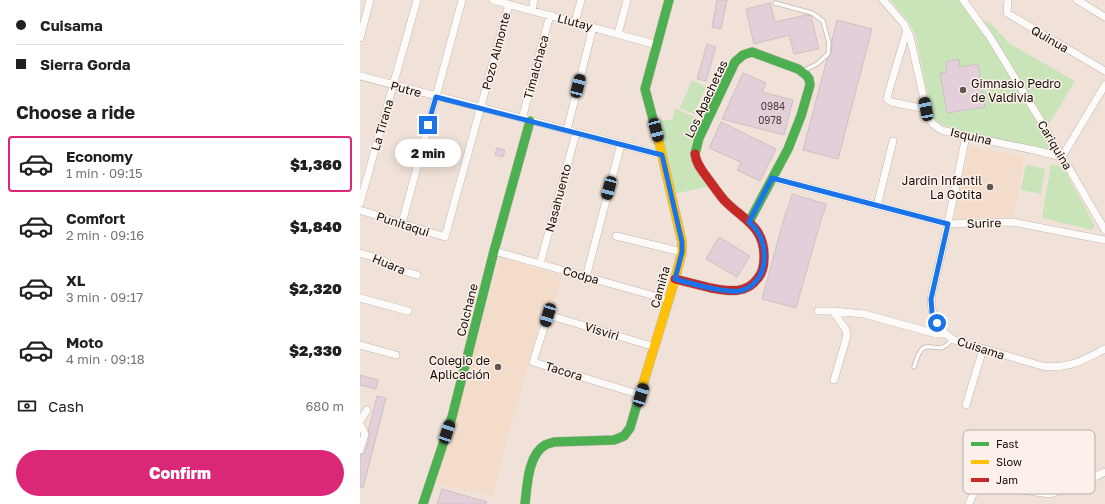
<!DOCTYPE html>
<meta charset="utf-8">
<style>
body{margin:0;font-family:"Golos Text",sans-serif;background:#f2f2f2;color:#202124;height:100vh;display:flex;flex-direction:column;font-size:15px;white-space:nowrap}
*{box-sizing:border-box;margin:0}
p{font-size:13px;color:#757577}
.icon{flex:none;width:22px;height:22px;fill:none;stroke:currentColor;stroke-width:2;stroke-linecap:round;stroke-linejoin:round}
.map{position:relative;flex:1;overflow:hidden}
.drawer{display:flex;flex-direction:column;background:#fff;width:360px}
.drawer>*{flex:none}
.top-card{display:grid;align-content:center;height:88px;padding:0 16px;background:#fff}
.end{position:absolute;width:18px;height:18px;margin:-9px;border:5px solid #1a73e8;background:#fff;box-shadow:0 0 0 2px #fff}
.from{border-radius:50%}
.bubble{position:absolute;height:28px;border-radius:14px;background:#fff;box-shadow:0 2px 10px #0003;font-size:13px;font-weight:800;line-height:28px;text-align:center}
.car{position:absolute;width:12px;height:24px;margin:-12px -6px;border-radius:5px;box-shadow:0 0 3px 1px #0007;background:linear-gradient(#222 24%,#8ab4d8 0 40%,#222 0 76%,#8ab4d8 0 86%,#222 0)}
.top-card b{display:flex;align-items:center;gap:14px;height:38px;font-size:15px}
.top-card b+b{border-top:1px solid #e0e0e0}
.top-card i{width:10px;height:10px;background:#202124}
ul{padding:0;list-style:none}
li{display:flex;align-items:center;gap:12px;height:56px;margin:0 8px 6px;padding:0 8px;border:2px solid transparent;border-radius:4px}
li div{flex:1}
li b{display:block;font-size:15px}
li em{font-style:normal;font-weight:800}
li.active{border-color:#db2777}
li>.icon{width:36px;height:36px;stroke-width:1.5}
h2{padding:0 16px;font-size:18px;line-height:48px}
.pay{display:flex;align-items:center;gap:10px;height:44px;padding:0 16px;font-size:15px}
.pay p{margin-inline-start:auto}
.cta{display:flex;gap:8px;margin-top:auto;padding:8px 16px}
.cta a{flex:1;height:46px;border-radius:24px;background:#db2777;color:#fff;font-size:16px;font-weight:800;line-height:46px;text-align:center}
main{display:flex;flex:1;min-height:0}
.map>svg:first-child{display:block}
</style>
<main>
<section class="drawer">
<div class="top-card">
<b><i class="from"></i>Cuisama</b>
<b><i></i>Sierra Gorda</b>
</div>
<h2>Choose a ride</h2>
<ul>
<li class="active"><svg class="icon" aria-label="car" viewBox="0 0 24 24"><path d="M5 17H2v-5l4-1 3-4h7l3 4 3 1v5h-3M9 17h6M6 11h13"/><circle cx="7" cy="17" r="2"/><circle cx="17" cy="17" r="2"/></svg><div><b>Economy</b><p>1 min · 09:15</p></div><em>$1,360</em></li>
<li><svg class="icon" aria-label="car" viewBox="0 0 24 24"><path d="M5 17H2v-5l4-1 3-4h7l3 4 3 1v5h-3M9 17h6M6 11h13"/><circle cx="7" cy="17" r="2"/><circle cx="17" cy="17" r="2"/></svg><div><b>Comfort</b><p>2 min · 09:16</p></div><em>$1,840</em></li>
<li><svg class="icon" aria-label="car" viewBox="0 0 24 24"><path d="M5 17H2v-5l4-1 3-4h7l3 4 3 1v5h-3M9 17h6M6 11h13"/><circle cx="7" cy="17" r="2"/><circle cx="17" cy="17" r="2"/></svg><div><b>XL</b><p>3 min · 09:17</p></div><em>$2,320</em></li>
<li><svg class="icon" aria-label="car" viewBox="0 0 24 24"><path d="M5 17H2v-5l4-1 3-4h7l3 4 3 1v5h-3M9 17h6M6 11h13"/><circle cx="7" cy="17" r="2"/><circle cx="17" cy="17" r="2"/></svg><div><b>Moto</b><p>4 min · 09:18</p></div><em>$2,330</em></li>
</ul>
<div class="pay"><svg class="icon" aria-label="cash" viewBox="0 0 24 24"><path d="M3 7h18v10H3z"/><circle cx="12" cy="12" r="2"/></svg>Cash<p>680 m</p></div>
<div class="cta"><a>Confirm</a></div>
</section>
<div class="map">
<svg width="745" height="504" viewBox="0 0 745 504">
<rect width="100%" height="100%" fill="#f0e2d8"/>
<path fill="#f3dcca" d="M609,147L664,157L654,217L594,219Z
M140,258L202,276L192,311L183,309L132,496L76,483Z"/>
<path fill="#c9e4b9" d="M530,0H598L614,20L629,22L650,44L715,81L687,127L682,130L694,151L607,132L582,125L575,120L572,115L555,34L548,21Z
M332,80L346,87L334,114L320,108Z
M315,108L340,120L331,148L350,186L314,194L298,120H312Z
M691,164L703,167L735,226L732,230L682,218Z
M666,165L685,169L681,194L661,190Z"/>
<path fill="#e2cfd9" stroke="#ccc2c1" d="M357,0H367L361,29L352,27Z
M410,3L415,22L446,15L451,16L459,49L434,54L429,35L394,44L386,9Z
M477,20L512,29L478,159L443,150L467,59L471,54L472,40Z
M347,44L356,47L346,81L337,79Z
M599,59L600,67L618,64L625,107L587,113L580,73L587,72L586,62Z
M383,73L406,83L402,92L433,100L424,135L362,119Z
M361,122L416,149L400,181L377,170L381,162L349,148Z
M137,148L145,150L143,157L135,155Z
M432,194L466,204L464,213H463L436,308L402,299L426,211H427Z
M359,237L390,256L377,277L346,259Z
M0,375L18,380L16,389L0,385Z
M17,396L26,398L3,488L0,487V455L3,454L5,452L10,435L8,428H9Z
M82,489L127,502L126,504H77Z"/>
<g fill="none" stroke-linecap="round" stroke-linejoin="round">
<defs>
<path id="lane" d="M415,3L452,13L463,21L469,43L468,54L457,64L443,71
M554,367C556,362 557,356 560,352C565,342 575,350 583,347C587,346 590,342 592,338"/>
<path id="street" d="M133,0L297,45
M523,0L544,24L550,37L568,117L573,124L581,130L606,136L674,150L702,157
M603,0L630,37L687,131L745,230
M648,0L647,13L745,71
M717,0L745,17
M172,10L174,0
M215,22L221,0
M547,30L528,94L527,99L531,102L566,109
M258,34L267,0
M0,38L10,0
M0,76L302,155
M162,119L190,15
M207,130L233,27
M606,136C595,189 585,241 572,293C569,313 577,329 594,340L682,366C708,370 723,360 745,349
M702,157L745,85
M412,178L588,224L652,222L745,240
M0,203L57,0
M517,206L533,141
M0,210L85,237L149,4
M42,223L102,0
M256,236L322,252
M134,251L309,300
M0,253L23,260L34,268L57,275
M180,264L216,133
M226,277L261,144
M0,298L48,311
M458,311H473L504,314L577,334H582L584,333
M473,311L486,330L487,336L474,380
M0,345L36,355
M281,395L173,362L188,315L295,347
M606,405L623,349
M0,421L7,410
M0,424L5,434L0,450
M609,504L619,480C622,477 625,475 629,475L662,490L690,494L726,481L745,472"/>
<path id="fast" d="M299,142L285,89L309,0
M335,154L339,138L375,62L383,55L392,52L438,69L446,75L449,79L450,85L441,116L428,149L389,222
M63,504L92,417L134,251L170,121
M165,504C167,486 168,455 185,445C187,444 191,443 194,442L254,440L264,436L270,428L280,394"/>
<path id="slow" d="M280,394L315,279L322,252V242L299,142"/>
<path id="jam" d="M315,279C327,282 339,285 351,288C368,291 386,295 398,278C403,272 404,265 404,258C405,226 383,220 364,200C358,193 352,184 346,176C341,169 336,163 335,154"/>
</defs>
<use href="#lane" stroke="#c2b7af" stroke-width="5"/>
<use href="#street" stroke="#c2b7af" stroke-width="8"/>
<use href="#fast" stroke="#c2b7af" stroke-width="10"/>
<use href="#slow" stroke="#c2b7af" stroke-width="10"/>
<use href="#jam" stroke="#c2b7af" stroke-width="10"/>
<use href="#lane" stroke="#fdfbf9" stroke-width="3.5"/>
<use href="#street" stroke="#fdfbf9" stroke-width="7"/>
<use href="#fast" stroke="#4caf50" stroke-width="9"/>
<use href="#slow" stroke="#ffc107" stroke-width="9"/>
<use href="#jam" stroke="#c62828" stroke-width="9"/>
</g>
<g fill="none" stroke-linecap="round" stroke-linejoin="round">
<path stroke="#1a73e8" stroke-width="5" d="M68,125L76,97L302,155L322,242V252L315,279C329,283 365,293 379,291C411,284 411,239 389,222L412,178L588,224L571,299L572,312L577,323"/>
</g>
<g fill="#615750" stroke="#fbf1ea" stroke-width="1.5">
<circle cx="603" cy="90" r="4"/>
<circle cx="630" cy="187" r="4"/>
<circle cx="138" cy="367" r="4"/>
</g>
<g text-anchor="middle" dominant-baseline="central" stroke-width="3" stroke-linejoin="round" paint-order="stroke">
<g font-size="10" fill="#483d3b">
<text x="413" y="106">0984</text>
<text x="410" y="120">0978</text>
</g>
<g font-size="12" fill="#140c06" stroke="#fbf1ea">
<text transform="translate(215 22) rotate(15)">Llutay</text>
<text transform="translate(690 39) rotate(30)">Quinua</text>
<text transform="translate(136 51) rotate(-75)">Pozo Almonte</text>
<text transform="translate(176 67) rotate(-75)">Timalchaca</text>
<text transform="translate(46 89) rotate(15)">Putre</text>
<text transform="translate(346 99) rotate(-65)">Los Apachetas</text>
<text transform="translate(22 125) rotate(-74)">La Tirana</text>
<text transform="translate(611 136) rotate(13)">Isquina</text>
<text transform="translate(695 145) rotate(59)">Cariquina</text>
<text transform="translate(198 198) rotate(-75)">Nasahuento</text>
<text transform="translate(624 223) rotate(-2)">Surire</text>
<text transform="translate(43 224) rotate(18)">Punitaqui</text>
<text transform="translate(29 264) rotate(23)">Huara</text>
<text transform="translate(221 275) rotate(16)">Codpa</text>
<text transform="translate(300 287) rotate(-74)">Camiña</text>
<text transform="translate(107 310) rotate(-76)">Colchane</text>
<text transform="translate(242 331) rotate(17)">Visviri</text>
<text transform="translate(621 348) rotate(18)">Cuisama</text>
<text transform="translate(204 371) rotate(17)">Tacora</text>
</g>
<g font-size="12" fill="#140c06" stroke="#fbf1ea" text-anchor="end">
<text x="611" y="83" text-anchor="start">Gimnasio Pedro<tspan x="611" dy="14">de Valdivia</tspan></text>
<text x="622" y="180">Jardin Infantil<tspan x="622" dy="14">La Gotita</tspan></text>
<text x="130" y="360">Colegio de<tspan x="130" dy="14">Aplicación</tspan></text>
</g>
</g>
<rect x="603" y="430" width="132" height="64" rx="6" fill="#fbf1ea" stroke="#b6aca6" stroke-width="1"/>
<rect x="611" y="442" width="18" height="4" fill="#4caf50"/>
<rect x="611" y="460" width="18" height="4" fill="#ffc107"/>
<rect x="611" y="478" width="18" height="4" fill="#c62828"/>
<g font-size="11" fill="#140c06">
<text x="636" y="448">Fast</text>
<text x="636" y="466">Slow</text>
<text x="636" y="484">Jam</text>
</g>
</svg>
<i class="end from" style="left:577px;top:323px"></i>
<i class="end" style="left:68px;top:125px"></i>
<div class="bubble" style="left:35px;top:139px;width:66px">2 min</div>
<i class="car" style="left:218px;top:86px;rotate:14deg"></i>
<i class="car" style="left:566px;top:109px;rotate:349deg"></i>
<i class="car" style="left:296px;top:130px;rotate:165deg"></i>
<i class="car" style="left:249px;top:188px;rotate:195deg"></i>
<i class="car" style="left:188px;top:315px;rotate:197deg"></i>
<i class="car" style="left:281px;top:395px;rotate:17deg"></i>
<i class="car" style="left:87px;top:432px;rotate:18deg"></i>
</div>
</main>
